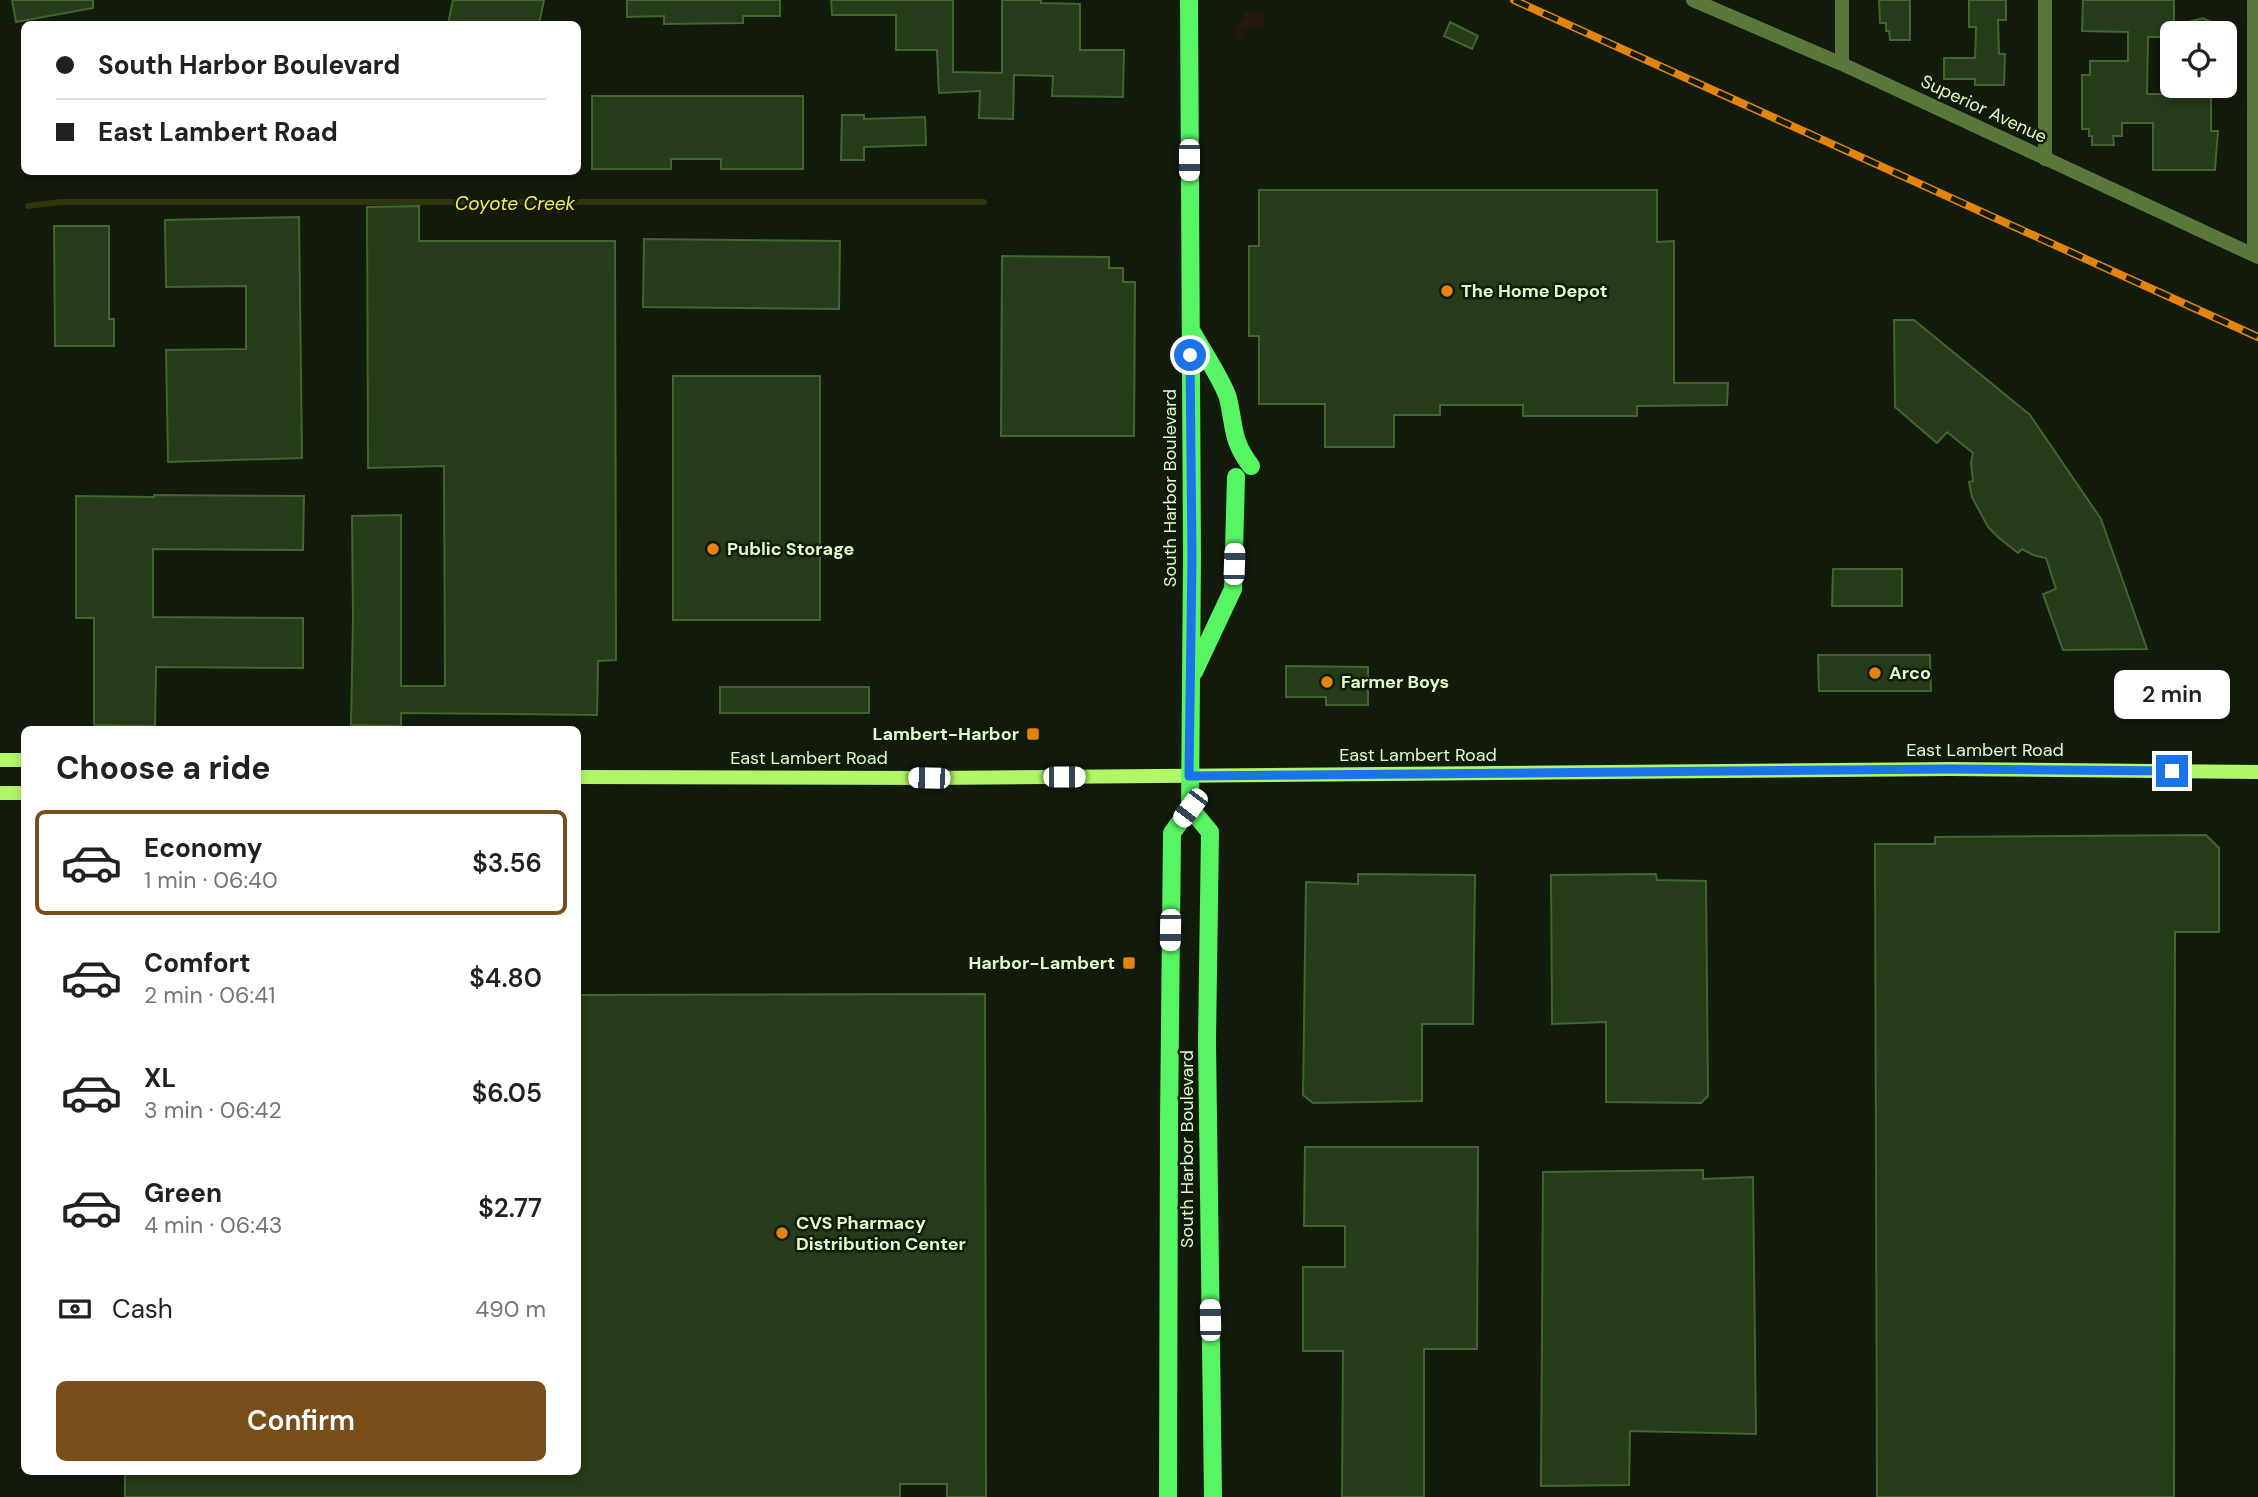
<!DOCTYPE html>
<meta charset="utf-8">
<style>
body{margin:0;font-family:"DM Sans",sans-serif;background:#f2f2f2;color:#202124;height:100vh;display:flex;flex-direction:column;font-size:26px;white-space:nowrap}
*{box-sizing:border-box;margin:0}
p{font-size:23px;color:#757577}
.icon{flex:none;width:38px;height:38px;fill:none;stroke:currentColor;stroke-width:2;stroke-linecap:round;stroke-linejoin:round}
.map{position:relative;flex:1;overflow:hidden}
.drawer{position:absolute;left:21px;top:726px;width:560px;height:749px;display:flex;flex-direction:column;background:#fff;border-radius:10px;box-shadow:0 4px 10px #0003}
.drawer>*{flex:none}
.hud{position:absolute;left:21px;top:21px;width:560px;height:154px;border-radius:10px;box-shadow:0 4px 10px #0003;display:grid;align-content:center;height:154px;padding:0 35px;background:#fff}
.tools{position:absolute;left:2160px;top:21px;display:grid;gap:14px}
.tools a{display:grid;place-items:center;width:77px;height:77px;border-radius:10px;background:#fff;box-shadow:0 4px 10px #0003;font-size:35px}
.end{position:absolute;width:32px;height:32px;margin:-16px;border:9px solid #1a73e8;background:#fff;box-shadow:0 0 0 4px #fff}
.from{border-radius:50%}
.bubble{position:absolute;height:49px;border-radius:10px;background:#fff;box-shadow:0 4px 10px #0003;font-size:23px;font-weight:600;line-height:49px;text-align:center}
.car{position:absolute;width:21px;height:42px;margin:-21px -10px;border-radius:9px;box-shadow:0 0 5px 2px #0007;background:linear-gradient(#fff 24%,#345 0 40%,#fff 0 76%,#345 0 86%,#fff 0)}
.hud b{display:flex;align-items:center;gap:24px;height:66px;font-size:26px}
.hud b+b{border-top:2px solid #e0e0e0}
.hud i{width:18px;height:18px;background:#202124}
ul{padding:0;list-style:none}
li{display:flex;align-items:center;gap:21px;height:105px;margin:0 14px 10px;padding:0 21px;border:4px solid transparent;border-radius:10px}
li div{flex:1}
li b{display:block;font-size:26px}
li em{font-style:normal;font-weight:600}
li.on{border-color:#784e1a}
li>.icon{width:63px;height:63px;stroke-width:1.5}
h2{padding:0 35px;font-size:32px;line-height:84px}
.pay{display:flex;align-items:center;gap:18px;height:77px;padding:0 35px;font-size:26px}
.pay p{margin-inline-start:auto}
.cta{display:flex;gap:14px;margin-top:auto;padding:14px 35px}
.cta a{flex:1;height:80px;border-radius:10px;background:#784e1a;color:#fff;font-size:28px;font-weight:600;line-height:80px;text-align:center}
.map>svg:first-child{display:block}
</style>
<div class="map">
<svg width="2258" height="1497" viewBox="0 0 2258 1497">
<rect width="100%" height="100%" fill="#121b0c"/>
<path fill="#24180f" d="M1244,12H1261L1265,16L1266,29H1244L1243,40H1236L1234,26L1244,18Z"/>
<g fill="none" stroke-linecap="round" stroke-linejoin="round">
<path stroke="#31350b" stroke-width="6" d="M28,206L61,202H984"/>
</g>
<path fill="#253b19" stroke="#40652d" stroke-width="2" d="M12,0H93V8L16,22Z
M453,0H544L539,24H448Z
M627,0H780V16H743V23L664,24V16L627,17Z
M831,0H953V72L1002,73V0H1041V3L1080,4V50H1124L1123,97L1052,96L1053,76L1014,75L1013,119L979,118L980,91L939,93L937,50H896V15H832Z
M1879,0H1910V40H1890L1889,31H1886V23H1880Z
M1969,0H2006V20H1998L1999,54H2005L2004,85H1975V79H1944V58H1975L1976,27H1969Z
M2083,0H2174V26L2203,18L2234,33H2172V37H2148L2147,94H2187V86H2211V131H2218L2215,170H2153V123H2122V136H2113L2114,145H2092V136H2089V129H2082V75H2090V61H2128V32L2082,31Z
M1450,22L1478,36L1472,49L1444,36Z
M592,96H803V169H721V159H671V169H592Z
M842,115H864V119L925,117L926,145L864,147V160H841Z
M1259,190H1657V242L1674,241V383H1728L1727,405L1637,406V416H1523V405H1440V415H1394V447H1325V404H1259V336H1249V246H1259Z
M419,206V241H615L616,660L598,661L597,715L401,713V726L351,725L353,617L352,516L401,515V686H445L444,466L368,468L367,207Z
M299,217L302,458L168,462L166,350L246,349V286L166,287L165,220Z
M54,226H109V319H114V346H55Z
M644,239L840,241L839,309L643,307Z
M1002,256L1109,257V268H1123V282H1135L1134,436H1001Z
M1894,320H1914L2030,415L2101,519L2147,649L2063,650L2043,594L2056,589L2046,558L2033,555L2022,549L2018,553L1999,538L1988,527L1972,497L1969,482L1973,481L1971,463L1973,453L1947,432L1937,443L1895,407Z
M673,376H820V620H673Z
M154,495L304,496L303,550L153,549V617L303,618V668L156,667L155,726L94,725V618H76V496L154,497Z
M1833,569H1902V606H1832Z
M1818,655H1930L1931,691H1819Z
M1286,666L1368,667V705H1326V697H1286Z
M720,687H869V713H720Z
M2206,835L2219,848V932H2175L2174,1497H1877L1875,844H1935V837Z
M1358,874L1475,875L1473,1024H1422V1101L1313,1103L1303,1095L1306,882L1358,884Z
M1656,874L1657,880L1706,881L1708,1096L1701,1103L1606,1102V1022L1552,1024L1551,875Z
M985,994L986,1497H947V1484H900V1497H125V1472H578V995Z
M1305,1147H1478L1477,1349H1424V1497H1342L1343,1351H1303V1267H1345V1226H1304Z
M1703,1170V1179L1753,1177L1756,1434L1630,1431L1629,1485L1541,1486L1543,1172Z"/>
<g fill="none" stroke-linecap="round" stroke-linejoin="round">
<path stroke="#59773a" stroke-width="14" d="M1693,0L1842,64L2258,257
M1842,0V64
M2045,159V0
M2254,255V0"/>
<path stroke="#b1f666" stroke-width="14" d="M0,760H24
M578,777L930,778L1951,769L2258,772
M0,793H24"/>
<path stroke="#57f563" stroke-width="18" d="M1191,330C1200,347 1223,381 1228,398C1235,427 1231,440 1251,466
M1194,672L1233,589L1236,477
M1190,808L1210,832L1207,1041L1213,1497
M1168,1497L1169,1121L1172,833L1190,808L1192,557L1189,0"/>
<defs>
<path id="rail" d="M1514,0L2258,337"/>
</defs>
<use href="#rail" stroke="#e4840d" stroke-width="8"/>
<use href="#rail" stroke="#121b0c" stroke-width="5" stroke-dasharray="16" stroke-linecap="butt"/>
</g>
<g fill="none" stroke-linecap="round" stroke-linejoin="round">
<path stroke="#1a73e8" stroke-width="9" d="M1190,355L1192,557L1189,776L1951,769L2172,771"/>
</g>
<g fill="#e4840d" stroke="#121b0c" stroke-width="2.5">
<circle cx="1447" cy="291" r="7"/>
<circle cx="713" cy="549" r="7"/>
<circle cx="1875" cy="673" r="7"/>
<circle cx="1327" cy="682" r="7"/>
<rect x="1026" y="727" width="14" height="14" rx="3.5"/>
<rect x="1122" y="956" width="14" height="14" rx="3.5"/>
<circle cx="782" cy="1233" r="7"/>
</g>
<g text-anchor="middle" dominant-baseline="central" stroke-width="5" stroke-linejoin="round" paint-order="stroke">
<g font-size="18" fill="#dffcc9" stroke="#121b0c">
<text transform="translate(1984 109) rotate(25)">Superior Avenue</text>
<text transform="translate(1170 488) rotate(-90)">South Harbor Boulevard</text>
<text x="1985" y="750">East Lambert Road</text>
<text x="1418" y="755">East Lambert Road</text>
<text x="809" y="758">East Lambert Road</text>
<text transform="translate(1187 1149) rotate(-90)">South Harbor Boulevard</text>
</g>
<g font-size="18" font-weight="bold" fill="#dffcc9" stroke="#121b0c" text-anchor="start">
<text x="1461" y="291">The Home Depot</text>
<text x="727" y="549">Public Storage</text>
<text x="1889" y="673">Arco</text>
<text x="1341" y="682">Farmer Boys</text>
<text x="1019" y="734" text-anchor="end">Lambert-Harbor</text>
<text x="1115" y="963" text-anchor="end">Harbor-Lambert</text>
<text x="796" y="1223">CVS Pharmacy<tspan x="796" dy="21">Distribution Center</tspan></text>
</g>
<g font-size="19" font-style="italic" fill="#f6e95d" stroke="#121b0c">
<text x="515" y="203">Coyote Creek</text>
</g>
</g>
</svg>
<div class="tools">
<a><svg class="icon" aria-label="locate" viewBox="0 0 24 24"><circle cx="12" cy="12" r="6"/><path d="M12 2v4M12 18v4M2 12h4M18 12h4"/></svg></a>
</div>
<i class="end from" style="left:1190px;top:355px"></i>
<i class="end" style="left:2172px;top:771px"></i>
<div class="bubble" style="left:2114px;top:670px;width:116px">2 min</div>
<i class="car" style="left:1189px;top:160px;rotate:180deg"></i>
<i class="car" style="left:1234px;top:564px;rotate:2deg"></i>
<i class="car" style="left:1064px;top:777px;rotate:90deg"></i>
<i class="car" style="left:929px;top:778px;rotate:271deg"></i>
<i class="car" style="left:1190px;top:808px;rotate:217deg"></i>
<i class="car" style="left:1170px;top:930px;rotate:181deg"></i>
<i class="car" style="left:1210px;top:1320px;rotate:359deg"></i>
<div class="hud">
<b><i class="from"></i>South Harbor Boulevard</b>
<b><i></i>East Lambert Road</b>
</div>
<section class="drawer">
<h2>Choose a ride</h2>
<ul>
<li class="on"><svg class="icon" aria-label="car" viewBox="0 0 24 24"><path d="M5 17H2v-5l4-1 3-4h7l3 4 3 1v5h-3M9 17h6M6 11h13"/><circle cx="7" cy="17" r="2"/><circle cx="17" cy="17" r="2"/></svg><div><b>Economy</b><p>1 min · 06:40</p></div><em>$3.56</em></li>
<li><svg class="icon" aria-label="car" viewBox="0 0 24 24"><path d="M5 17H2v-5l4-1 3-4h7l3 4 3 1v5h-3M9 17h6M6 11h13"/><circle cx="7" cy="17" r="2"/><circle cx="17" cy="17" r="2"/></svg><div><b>Comfort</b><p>2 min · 06:41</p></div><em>$4.80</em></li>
<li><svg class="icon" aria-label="car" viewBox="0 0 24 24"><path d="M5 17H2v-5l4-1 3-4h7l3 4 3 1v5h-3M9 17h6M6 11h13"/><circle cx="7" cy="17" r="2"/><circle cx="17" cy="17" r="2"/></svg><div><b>XL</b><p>3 min · 06:42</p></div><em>$6.05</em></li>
<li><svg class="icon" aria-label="car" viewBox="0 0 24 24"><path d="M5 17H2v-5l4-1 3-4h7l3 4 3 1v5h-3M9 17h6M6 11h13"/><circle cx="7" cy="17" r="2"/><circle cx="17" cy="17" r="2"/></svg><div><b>Green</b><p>4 min · 06:43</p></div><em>$2.77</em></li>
</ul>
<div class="pay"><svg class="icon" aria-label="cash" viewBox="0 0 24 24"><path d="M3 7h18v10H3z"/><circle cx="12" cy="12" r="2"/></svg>Cash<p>490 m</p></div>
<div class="cta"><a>Confirm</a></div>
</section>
</div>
